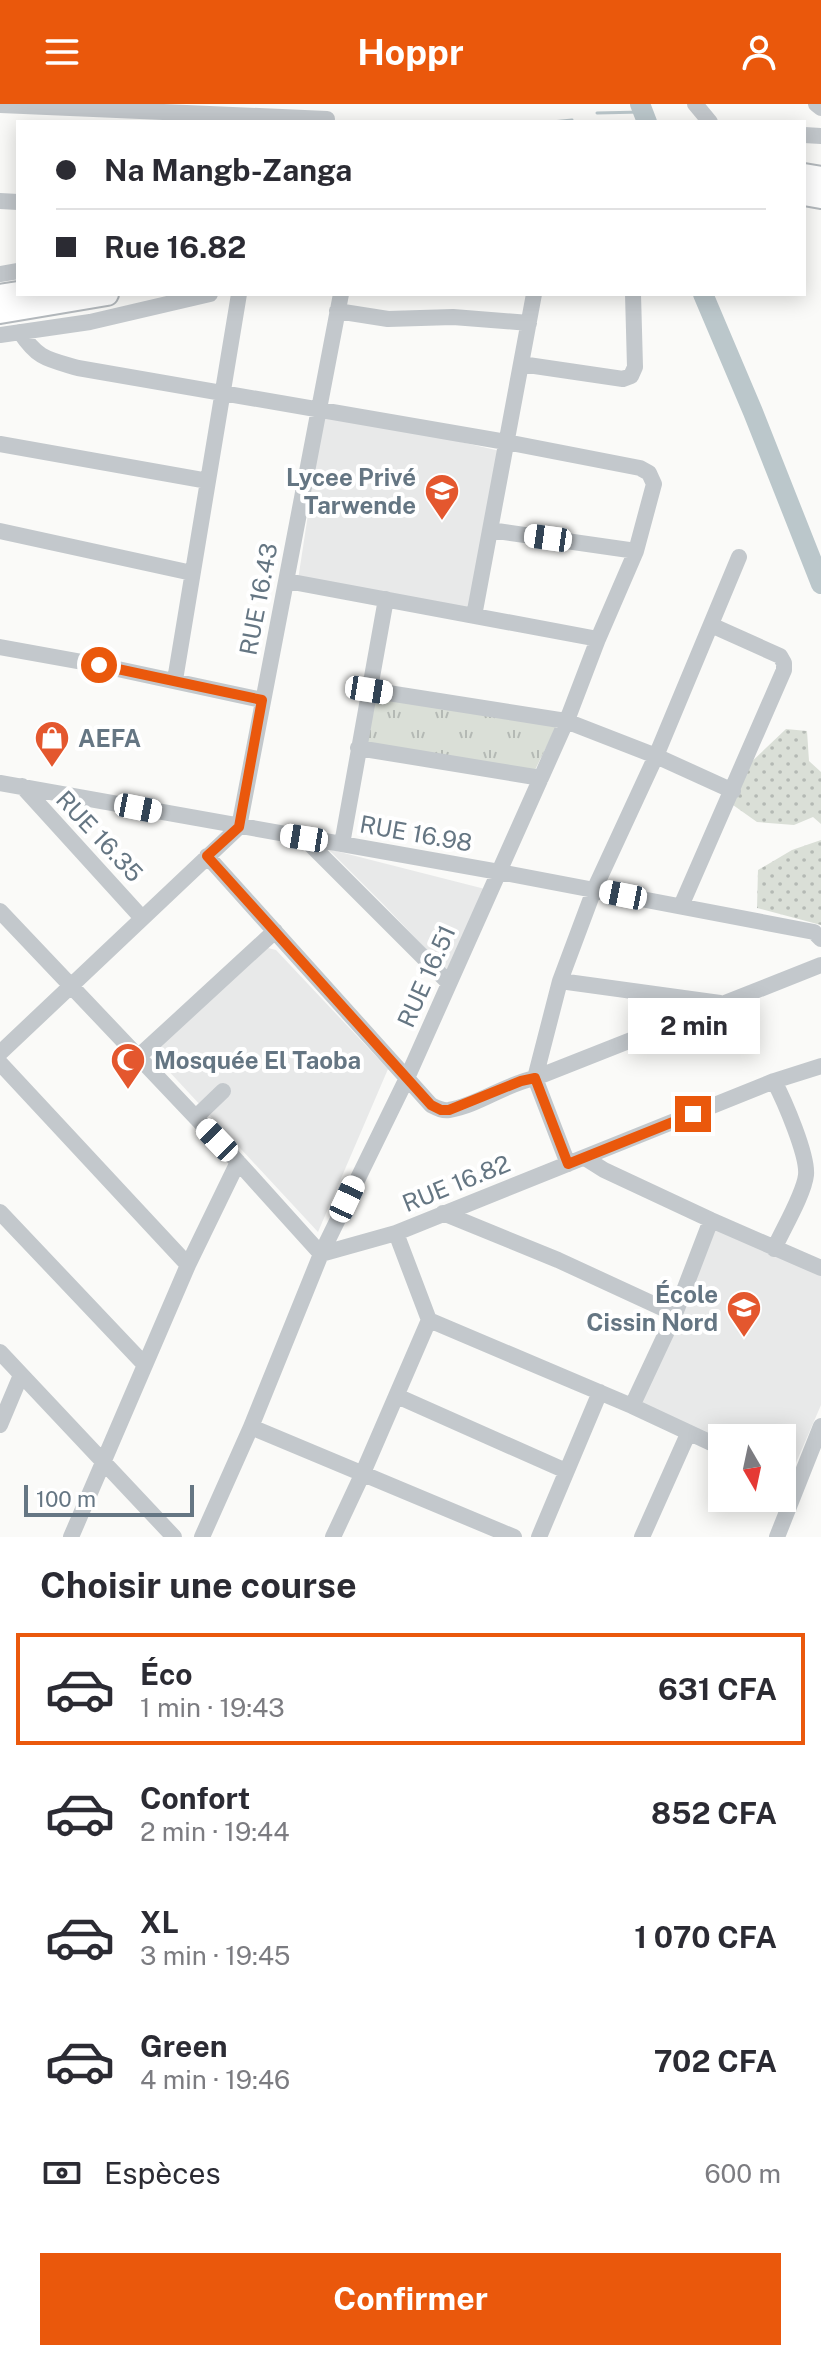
<!DOCTYPE html>
<html lang="fr">
<meta charset="utf-8">
<style>
body{margin:0;font-family:"Public Sans",sans-serif;background:#f7f7f7;color:#2b2b33;height:100vh;display:flex;flex-direction:column;font-size:30px;white-space:nowrap}
*{box-sizing:border-box;margin:0}
p{font-size:26px;color:#7c7c81}
.icon{flex:none;width:44px;height:44px;fill:none;stroke:currentColor;stroke-width:2;stroke-linecap:round;stroke-linejoin:round}
.map{position:relative;height:1433px;overflow:hidden}
.panel{display:flex;flex-direction:column;background:#fff;flex:1}
.panel>*{flex:none}
.top-card{position:absolute;left:16px;top:16px;width:790px;height:176px;border-radius:0px;box-shadow:0 4px 20px #0003;display:grid;align-content:center;height:176px;padding:0 40px;background:#fff}
.needle{width:52px;rotate:171deg}
.buttons{position:absolute;left:708px;top:1320px;display:grid;gap:16px}
.buttons a{display:grid;place-items:center;width:88px;height:88px;border-radius:0px;background:#fff;box-shadow:0 4px 20px #0003;font-size:40px}
.scale{position:absolute;left:24px;bottom:20px;width:170px;box-sizing:border-box;padding-left:8px;border:4px solid #657683;border-top:0;font-size:22px;line-height:28px;white-space:nowrap;color:#657683;-webkit-text-stroke:6px #fff;paint-order:stroke}
.end{position:absolute;width:36px;height:36px;margin:-18px;border:10px solid #ea580c;background:#fff;box-shadow:0 0 0 4px #fff}
.from{border-radius:50%}
.bubble{position:absolute;height:56px;border-radius:0px;background:#fff;box-shadow:0 4px 20px #0003;font-size:26px;font-weight:700;line-height:56px;text-align:center}
.car{position:absolute;width:24px;height:48px;margin:-24px -12px;border-radius:10px;box-shadow:0 0 6px 2px #0007;background:linear-gradient(#fff 24%,#345 0 40%,#fff 0 76%,#345 0 86%,#fff 0)}
.top-card b{display:flex;align-items:center;gap:28px;height:76px;font-size:30px}
.top-card b+b{border-top:2px solid #e1e1e2}
.top-card i{width:20px;height:20px;background:#2b2b33}
ul{padding:0;list-style:none}
li{display:flex;align-items:center;gap:24px;height:112px;margin:0 16px 12px;padding:0 24px;border:4px solid transparent;border-radius:0px}
li div{flex:1}
li b{display:block;font-size:30px}
li em{font-style:normal;font-weight:700}
li.selected{border-color:#ea580c}
li>.icon{width:72px;height:72px;stroke-width:1.5}
h2{padding:0 40px;font-size:36px;line-height:96px}
.pay{display:flex;align-items:center;gap:20px;height:88px;padding:0 40px;font-size:30px}
.pay p{margin-inline-start:auto}
.button{display:flex;gap:16px;margin-top:auto;padding:16px 40px}
.button a{flex:1;height:92px;border-radius:0px;background:#ea580c;color:#fff;font-size:32px;font-weight:700;line-height:92px;text-align:center}
header{display:flex;justify-content:space-between;align-items:center;height:104px;padding:0 40px;background:#ea580c;color:#fff;font-size:36px;font-weight:700}
.map>svg:first-child{display:block}
</style>
<header><svg class="icon" aria-label="menu" viewBox="0 0 24 24"><path d="M4 6h16M4 12h16M4 18h16"/></svg>Hoppr<svg class="icon" aria-label="person" viewBox="0 0 24 24"><circle cx="12" cy="8" r="4"/><path d="M4 21q1-7 8-7t8 7"/></svg></header>
<div class="map">
<svg width="821" height="1433" viewBox="0 0 821 1433">
<defs>
<pattern id="grass-tufts" width="24" height="20" patternUnits="userSpaceOnUse" patternTransform="scale(2)"><rect width="24" height="20" fill="#dadfd7"/><path d="M3 7l-1-3M5 7V3M7 7l1-3M15 17l-1-3M17 17v-4M19 17l1-3" fill="none" stroke="#b4b9b4"/></pattern>
<pattern id="garden-dots" width="8" height="8" patternUnits="userSpaceOnUse" patternTransform="scale(2)"><rect width="8" height="8" fill="#dadfd7"/><path d="M2 2h.1M6 6h.1" fill="none" stroke="#b4b9b4" stroke-width="1.8" stroke-linecap="round"/></pattern>
</defs>
<rect width="100%" height="100%" fill="#fafaf8"/>
<path fill="#e8e9e9" d="M323,312L409,326L500,347L472,505L298,476Z
M328,745L485,785L447,867L384,801Z
M268,844L276,846L388,965L318,1128L152,949Z
M714,1125L821,1170V1301L792,1368L782,1363V1334H722V1337L640,1302Z"/>
<path fill="url(#grass-tufts)" d="M374,592L557,621L535,666L366,639Z"/>
<path fill="url(#garden-dots)" d="M786,625L807,627L809,657L821,668V720L813,713L794,721L757,718L733,701L745,664Z
M821,736V821L757,804L758,766L792,746Z"/>
<g fill="none" stroke-linecap="round" stroke-linejoin="round">
<path stroke="#bbc7cb" stroke-width="3" d="M597,9L642,8
M552,18L572,16"/>
<path stroke="#bbc7cb" stroke-width="20" d="M640,0L647,18
M703,190L753,308L821,480"/>
<defs>
<path id="highway" d="M804,71L821,74
M804,90L821,93
M0,192L18,189
M0,208L107,190"/>
</defs>
<use href="#highway" stroke="#b4b9bd" stroke-width="26"/>
<path stroke="#c3c8cc" stroke-width="16" d="M695,0L710,18
M816,0L821,4
M0,1L327,15
M804,31L821,32
M0,97L18,98
M0,170L18,167
M337,207L388,215L453,213L529,219
M20,228C38,255 47,255 78,264L506,338L640,364L649,369L654,380L636,447L598,535L569,611L407,974L321,1150L251,1323L202,1433
M0,231L90,218L210,190
M521,260L623,275L631,272L635,263L633,190
M0,340L208,377
M490,426L636,447
M0,427L192,469
M287,477L598,535
M474,512L534,190
M0,543L99,561L262,596
M175,576L239,190
M369,586L566,617L656,652L733,687
M358,644L541,674
M0,679L499,768L814,828L821,835
M22,682L142,814
M304,734L449,879
M342,740L386,495
M207,752L431,1001C437,1004 442,1007 449,1006C479,1001 505,980 535,974L821,861
M681,802L784,566V559L780,552L711,521
M0,807L238,1058L321,1150
M560,877L720,899
M0,949L239,723L341,190
M138,953L275,827
M0,959L188,1161
M196,1013L223,987
M585,1054L604,1066L711,1116L821,1164
M568,1060L535,974L560,877L594,786L656,652L739,453
M0,1108L144,1260
M443,1109L558,1156L675,1210
M774,1145C783,1125 804,1090 806,1071C808,1051 784,996 774,977
M321,1150L396,1129L774,977L821,962
M429,1216L632,1302L722,1344
M0,1248L174,1433
M397,1292L566,1367
M632,1302L675,1210L711,1116
M0,1321L21,1271
M251,1323L514,1433
M71,1433L188,1161L238,1058
M333,1433L362,1371L429,1216L396,1129
M539,1433L600,1288
M642,1433L688,1330
M777,1433L821,1322"/>
<use href="#highway" stroke="#fff" stroke-width="22"/>
</g>
<g fill="none" stroke-linecap="round" stroke-linejoin="round">
<path stroke="#ea580c" stroke-width="10" d="M99,561L262,596L239,723L207,752L431,1001L441,1006H449L521,977L535,974L568,1060L693,1010"/>
</g>
<defs>
<symbol id="school-pin" viewBox="-11 -11 22 30"><path d="M0 17L-7.5 6A9.5 9.5 0 1 1 7.5 6Z" fill="#e4572e" stroke="#fff"/><path d="M0-5L7-2L0 1L-7-2ZM-4 1L0 2.5L4 1V4Q0 6-4 4Z" fill="#fff"/></symbol>
<symbol id="shop-pin" viewBox="-11 -11 22 30"><path d="M0 17L-7.5 6A9.5 9.5 0 1 1 7.5 6Z" fill="#e4572e" stroke="#fff"/><path d="M-5-2.5h2.3a2.7 3.5 0 0 1 5.4 0H5L5.5 6h-11ZM-1.5-2.5h3a1.5 2.3 0 0 0-3 0Z" fill="#fff"/></symbol>
<symbol id="mosque-pin" viewBox="-11 -11 22 30"><path d="M0 17L-7.5 6A9.5 9.5 0 1 1 7.5 6Z" fill="#e4572e" stroke="#fff"/><path d="M3.5-4.9A6 6 0 1 0 3.5 4.9A5 5 0 1 1 3.5-4.9Z" fill="#fff"/></symbol>
</defs>
<g fill-rule="evenodd">
<use href="#school-pin" x="422" y="367" width="40" height="54"/>
<use href="#shop-pin" x="32" y="614" width="40" height="54"/>
<use href="#mosque-pin" x="108" y="936" width="40" height="54"/>
<use href="#school-pin" x="724" y="1184" width="40" height="54"/>
</g>
<g text-anchor="middle" dominant-baseline="central" stroke-width="8" stroke-linejoin="round" paint-order="stroke">
<g font-size="24" font-weight="bold" fill="#657683" stroke="#fff" text-anchor="end">
<text x="416" y="373">Lycee Privé<tspan x="416" dy="28">Tarwende</tspan></text>
<text x="78" y="634" text-anchor="start">AEFA</text>
<text x="154" y="956" text-anchor="start">Mosquée El Taoba</text>
<text x="718" y="1190">École<tspan x="718" dy="28">Cissin Nord</tspan></text>
</g>
<g font-size="24" fill="#657683" stroke="#fff">
<text transform="translate(258 495) rotate(-79)">RUE 16.43</text>
<text transform="translate(416 729) rotate(10)">RUE 16.98</text>
<text transform="translate(100 732) rotate(47)">RUE 16.35</text>
<text transform="translate(426 872) rotate(-66)">RUE 16.51</text>
<text transform="translate(456 1079) rotate(-22)">RUE 16.82</text>
</g>
</g>
</svg>
<div class="buttons">
<a><svg class="needle" viewBox="-14 -14 28 28"><path d="M0-13l5 13h-10z" fill="#e53935"/><path d="M0 13l5-13h-10z" fill="#7c7c81"/></svg></a>
</div>
<div class="scale">100 m</div>
<i class="end from" style="left:99px;top:561px"></i>
<i class="end" style="left:693px;top:1010px"></i>
<div class="bubble" style="left:628px;top:894px;width:132px">2 min</div>
<i class="car" style="left:548px;top:434px;rotate:278deg"></i>
<i class="car" style="left:369px;top:586px;rotate:99deg"></i>
<i class="car" style="left:138px;top:704px;rotate:101deg"></i>
<i class="car" style="left:304px;top:734px;rotate:279deg"></i>
<i class="car" style="left:623px;top:791px;rotate:281deg"></i>
<i class="car" style="left:217px;top:1036px;rotate:316deg"></i>
<i class="car" style="left:347px;top:1095px;rotate:25deg"></i>
<div class="top-card">
<b><i class="from"></i>Na Mangb-Zanga</b>
<b><i></i>Rue 16.82</b>
</div>
</div>
<section class="panel">
<h2>Choisir une course</h2>
<ul>
<li class="selected"><svg class="icon" aria-label="car" viewBox="0 0 24 24"><path d="M5 17H2v-5l4-1 3-4h7l3 4 3 1v5h-3M9 17h6M6 11h13"/><circle cx="7" cy="17" r="2"/><circle cx="17" cy="17" r="2"/></svg><div><b>Éco</b><p>1 min · 19:43</p></div><em>631 CFA</em></li>
<li><svg class="icon" aria-label="car" viewBox="0 0 24 24"><path d="M5 17H2v-5l4-1 3-4h7l3 4 3 1v5h-3M9 17h6M6 11h13"/><circle cx="7" cy="17" r="2"/><circle cx="17" cy="17" r="2"/></svg><div><b>Confort</b><p>2 min · 19:44</p></div><em>852 CFA</em></li>
<li><svg class="icon" aria-label="car" viewBox="0 0 24 24"><path d="M5 17H2v-5l4-1 3-4h7l3 4 3 1v5h-3M9 17h6M6 11h13"/><circle cx="7" cy="17" r="2"/><circle cx="17" cy="17" r="2"/></svg><div><b>XL</b><p>3 min · 19:45</p></div><em>1 070 CFA</em></li>
<li><svg class="icon" aria-label="car" viewBox="0 0 24 24"><path d="M5 17H2v-5l4-1 3-4h7l3 4 3 1v5h-3M9 17h6M6 11h13"/><circle cx="7" cy="17" r="2"/><circle cx="17" cy="17" r="2"/></svg><div><b>Green</b><p>4 min · 19:46</p></div><em>702 CFA</em></li>
</ul>
<div class="pay"><svg class="icon" aria-label="cash" viewBox="0 0 24 24"><path d="M3 7h18v10H3z"/><circle cx="12" cy="12" r="2"/></svg>Espèces<p>600 m</p></div>
<div class="button"><a>Confirmer</a></div>
</section>
